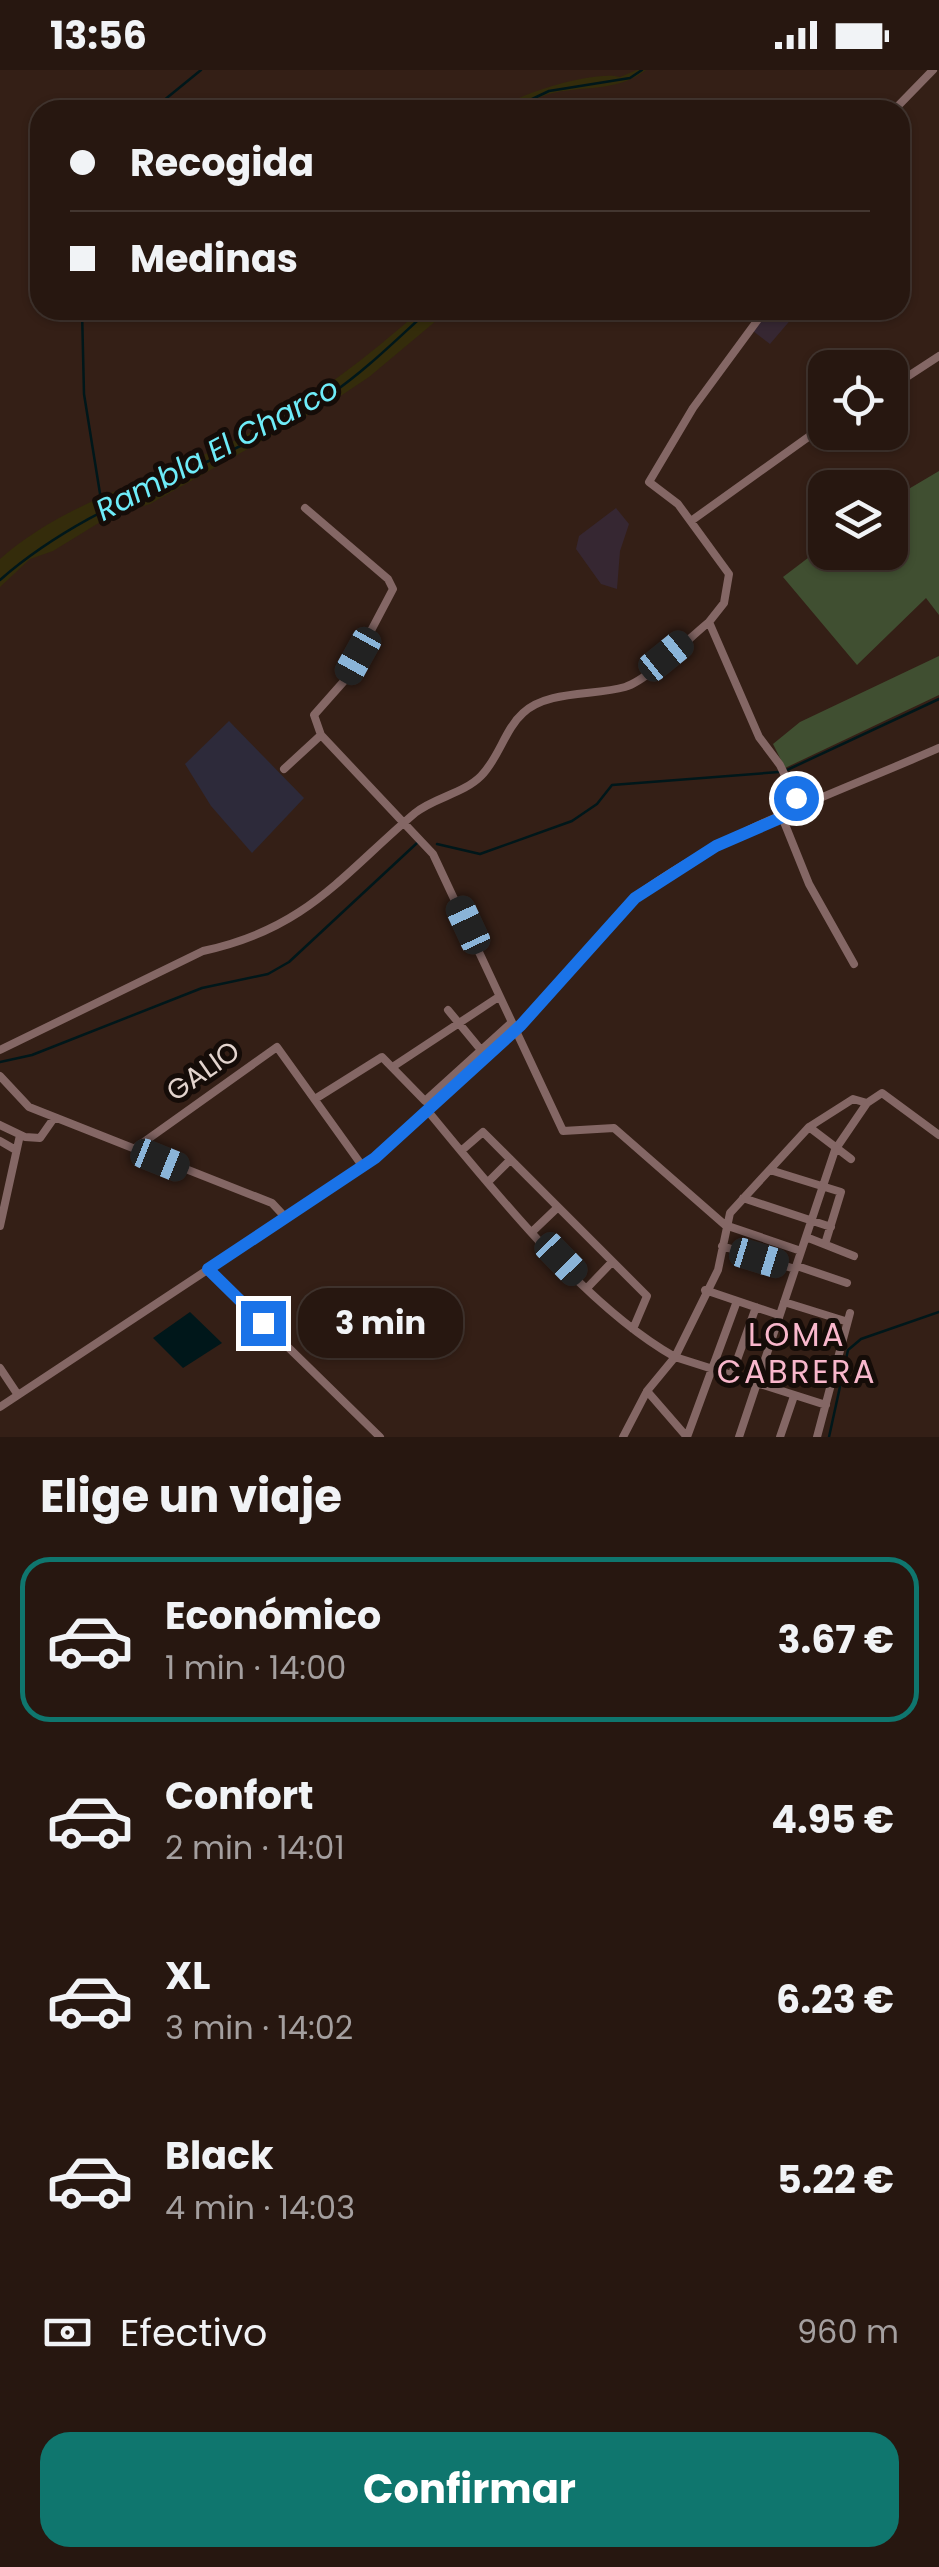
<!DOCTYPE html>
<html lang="es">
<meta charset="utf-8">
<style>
body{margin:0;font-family:Poppins,sans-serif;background:#2f2019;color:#f1f3f6;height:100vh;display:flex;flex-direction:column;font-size:38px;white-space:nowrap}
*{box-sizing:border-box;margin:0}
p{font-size:32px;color:#a49f9f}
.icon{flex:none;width:55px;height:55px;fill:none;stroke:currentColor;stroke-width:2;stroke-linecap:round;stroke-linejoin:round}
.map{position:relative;height:1367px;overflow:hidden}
.sheet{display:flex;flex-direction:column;background:#271710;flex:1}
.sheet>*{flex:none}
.guide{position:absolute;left:30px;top:30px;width:880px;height:220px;border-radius:30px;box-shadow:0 2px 8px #0004,0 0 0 2px #433630;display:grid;align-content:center;height:220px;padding:0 40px;background:#271710}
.fabs{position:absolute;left:808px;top:280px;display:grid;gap:20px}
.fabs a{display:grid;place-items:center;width:100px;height:100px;border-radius:20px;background:#271710;box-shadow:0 2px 8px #0004,0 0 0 2px #433630;font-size:50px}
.end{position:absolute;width:45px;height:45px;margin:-22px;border:12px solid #1a73e8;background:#fff;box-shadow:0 0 0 5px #fff}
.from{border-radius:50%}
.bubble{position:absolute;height:70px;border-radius:30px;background:#271710;box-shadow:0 2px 8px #0004,0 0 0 2px #433630;font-size:32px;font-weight:700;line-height:70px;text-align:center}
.car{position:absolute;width:30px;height:60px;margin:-30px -15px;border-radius:12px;box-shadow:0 0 8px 2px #0007;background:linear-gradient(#222 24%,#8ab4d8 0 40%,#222 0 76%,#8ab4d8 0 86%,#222 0)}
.guide b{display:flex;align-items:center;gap:35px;height:95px;font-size:38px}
.guide b+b{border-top:2px solid #433630}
.guide i{width:25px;height:25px;background:#f1f3f6}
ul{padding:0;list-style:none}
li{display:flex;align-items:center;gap:30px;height:165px;margin:0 20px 15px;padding:0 20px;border:5px solid transparent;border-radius:30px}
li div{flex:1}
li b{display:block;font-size:38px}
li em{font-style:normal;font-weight:700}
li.selected{border-color:#0f766e}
li>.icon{width:90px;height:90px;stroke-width:1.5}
h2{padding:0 40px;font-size:45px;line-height:120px}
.pay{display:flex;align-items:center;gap:25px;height:110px;padding:0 40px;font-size:38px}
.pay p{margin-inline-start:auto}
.cta{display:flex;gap:20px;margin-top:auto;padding:20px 40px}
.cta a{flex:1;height:115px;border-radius:30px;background:#0f766e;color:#fff;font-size:40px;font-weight:700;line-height:115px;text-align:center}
.status{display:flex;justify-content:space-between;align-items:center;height:70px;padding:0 50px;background:#271710;direction:ltr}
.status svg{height:28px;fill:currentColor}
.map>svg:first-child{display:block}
</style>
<div class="status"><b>13:56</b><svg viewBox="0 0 49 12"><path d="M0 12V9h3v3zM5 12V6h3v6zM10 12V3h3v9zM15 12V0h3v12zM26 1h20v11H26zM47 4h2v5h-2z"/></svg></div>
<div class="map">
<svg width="939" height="1367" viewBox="0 0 939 1367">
<rect width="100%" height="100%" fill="#341f16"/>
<path fill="#362732" d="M768,240H799L770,274L753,261Z
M616,438L629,454L620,481L617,519L601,514L576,479L579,466Z"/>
<path fill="#2d2a3a" d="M229,651L304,728L252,783L211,736L185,694Z"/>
<path fill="#404f31" d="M939,401V545L926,528L857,595L783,507L825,475V482H890V430Z
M939,586V625L785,698L773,674L800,652Z"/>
<path fill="#342c0b" d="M637,0H646C616,23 582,15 549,24C529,30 519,40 497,40C519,23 595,0 620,7Z
M421,240H449L369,307L336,329L150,434L110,446L53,481L30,489L0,517V489C63,433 144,413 219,378C300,340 354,298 421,240Z"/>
<path fill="#00171a" d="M190,1242L222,1273L183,1298L153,1268Z"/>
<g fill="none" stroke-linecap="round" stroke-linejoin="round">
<path stroke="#00171a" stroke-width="2.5" d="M152,40L201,0
M509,40L549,21L630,8L642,0
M82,240L84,324L102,436
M0,510C99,423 225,398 331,324C366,300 397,269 429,240
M787,700L939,629
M437,774L480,784L572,751L597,734L612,715L779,702
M0,992L32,985L202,918L268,904L289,892L417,773
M829,1367L848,1280L861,1269L939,1242"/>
<path stroke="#846765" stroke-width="8" d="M894,40L933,0
M765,240L693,338L649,412L678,434L729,504L724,533L709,552L759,667L780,695L801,739
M890,318L939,286
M305,438L388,509L393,519L345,610L314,645L321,665
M691,451L825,355
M284,699L321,665L433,784L563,1061L614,1058L725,1155L801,1181
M782,747L809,814L854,894
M448,940L481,980
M0,980L203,881C306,859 341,806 415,743C435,727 463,724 481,706C499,688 505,659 523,643C548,620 594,626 625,617C648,610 689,568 709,552
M394,996L497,928
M0,1006L29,1037L272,1133L286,1148
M315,1029L382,987L425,1031L510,954
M427,1040C493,1120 586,1237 675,1287L826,1335
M0,1055L25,1067L40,1068L54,1048
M809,1057L851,1089
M0,1071L14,1079
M134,1079L277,977L363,1097
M461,1081L483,1062L647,1226L633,1259
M770,1100L841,1122L825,1174
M488,1112L510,1090
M743,1128L831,1157
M0,1156L20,1065
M534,1160L557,1138
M806,1167L854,1186
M722,1176L795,1199
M797,1196L847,1213
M208,1199L380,1367
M588,1217L612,1192
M705,1220L779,1245
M784,1232L845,1251
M0,1298L18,1325
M732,1304L756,1237
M647,1321L687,1367
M0,1337L363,1097L521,955L635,827C725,760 837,723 939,678
M623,1367L647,1321L675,1287L718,1200L730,1143L809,1057L853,1029L867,1033L882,1023L939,1065
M687,1367L737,1231
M739,1367L835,1080L867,1033
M780,1367L794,1326
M817,1367L850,1243"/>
</g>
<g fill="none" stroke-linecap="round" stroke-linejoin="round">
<path stroke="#1a73e8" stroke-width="12" d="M263,1253L208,1199L375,1088L521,955L635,828L716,776L801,739L796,728"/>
</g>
<g text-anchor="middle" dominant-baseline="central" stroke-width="10" stroke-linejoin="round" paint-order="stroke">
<g font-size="28" fill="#e3d4ce" stroke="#150c08">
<text transform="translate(203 1001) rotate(-35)">GALIO</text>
</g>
<g font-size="30" font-style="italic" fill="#6eecf9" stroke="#150c08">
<text transform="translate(217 379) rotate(-28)">Rambla El Charco</text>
</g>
<g font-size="32" letter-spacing="2.5" fill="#f9b7cc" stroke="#150c08">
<text x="797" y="1264">LOMA<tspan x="797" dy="37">CABRERA</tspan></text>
</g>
</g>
</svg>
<div class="fabs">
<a><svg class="icon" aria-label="locate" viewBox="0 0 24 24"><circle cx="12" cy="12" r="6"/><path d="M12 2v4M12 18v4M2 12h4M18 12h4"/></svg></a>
<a><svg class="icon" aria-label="layers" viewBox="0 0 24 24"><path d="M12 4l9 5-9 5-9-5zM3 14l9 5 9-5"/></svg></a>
</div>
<i class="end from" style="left:796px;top:728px"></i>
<i class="end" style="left:263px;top:1253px"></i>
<div class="bubble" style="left:298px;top:1218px;width:165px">3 min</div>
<i class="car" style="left:358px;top:586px;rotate:209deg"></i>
<i class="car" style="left:666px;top:586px;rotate:51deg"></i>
<i class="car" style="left:468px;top:855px;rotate:335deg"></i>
<i class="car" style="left:160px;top:1090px;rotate:112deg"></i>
<i class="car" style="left:759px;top:1188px;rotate:107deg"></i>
<i class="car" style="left:561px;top:1189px;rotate:136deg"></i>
<div class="guide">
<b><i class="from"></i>Recogida</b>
<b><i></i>Medinas</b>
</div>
</div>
<section class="sheet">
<h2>Elige un viaje</h2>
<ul>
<li class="selected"><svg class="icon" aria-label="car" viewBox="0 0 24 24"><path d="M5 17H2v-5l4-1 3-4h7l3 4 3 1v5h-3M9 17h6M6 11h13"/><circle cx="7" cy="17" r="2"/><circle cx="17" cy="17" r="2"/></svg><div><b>Económico</b><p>1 min · 14:00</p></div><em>3.67 €</em></li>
<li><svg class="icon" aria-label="car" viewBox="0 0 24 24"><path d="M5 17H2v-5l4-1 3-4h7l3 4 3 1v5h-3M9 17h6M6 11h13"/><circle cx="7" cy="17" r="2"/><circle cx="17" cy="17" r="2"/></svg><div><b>Confort</b><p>2 min · 14:01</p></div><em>4.95 €</em></li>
<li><svg class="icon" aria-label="car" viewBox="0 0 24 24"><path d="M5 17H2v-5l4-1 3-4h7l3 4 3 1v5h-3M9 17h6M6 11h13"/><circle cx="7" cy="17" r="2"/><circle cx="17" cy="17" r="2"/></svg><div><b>XL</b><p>3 min · 14:02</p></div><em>6.23 €</em></li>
<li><svg class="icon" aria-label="car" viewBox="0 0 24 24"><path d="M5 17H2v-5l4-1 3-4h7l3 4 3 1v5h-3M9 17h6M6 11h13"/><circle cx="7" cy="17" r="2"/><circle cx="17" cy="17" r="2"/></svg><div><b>Black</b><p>4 min · 14:03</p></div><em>5.22 €</em></li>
</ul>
<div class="pay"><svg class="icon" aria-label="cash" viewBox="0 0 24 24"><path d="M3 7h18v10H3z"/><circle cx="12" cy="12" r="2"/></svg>Efectivo<p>960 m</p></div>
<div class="cta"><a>Confirmar</a></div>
</section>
